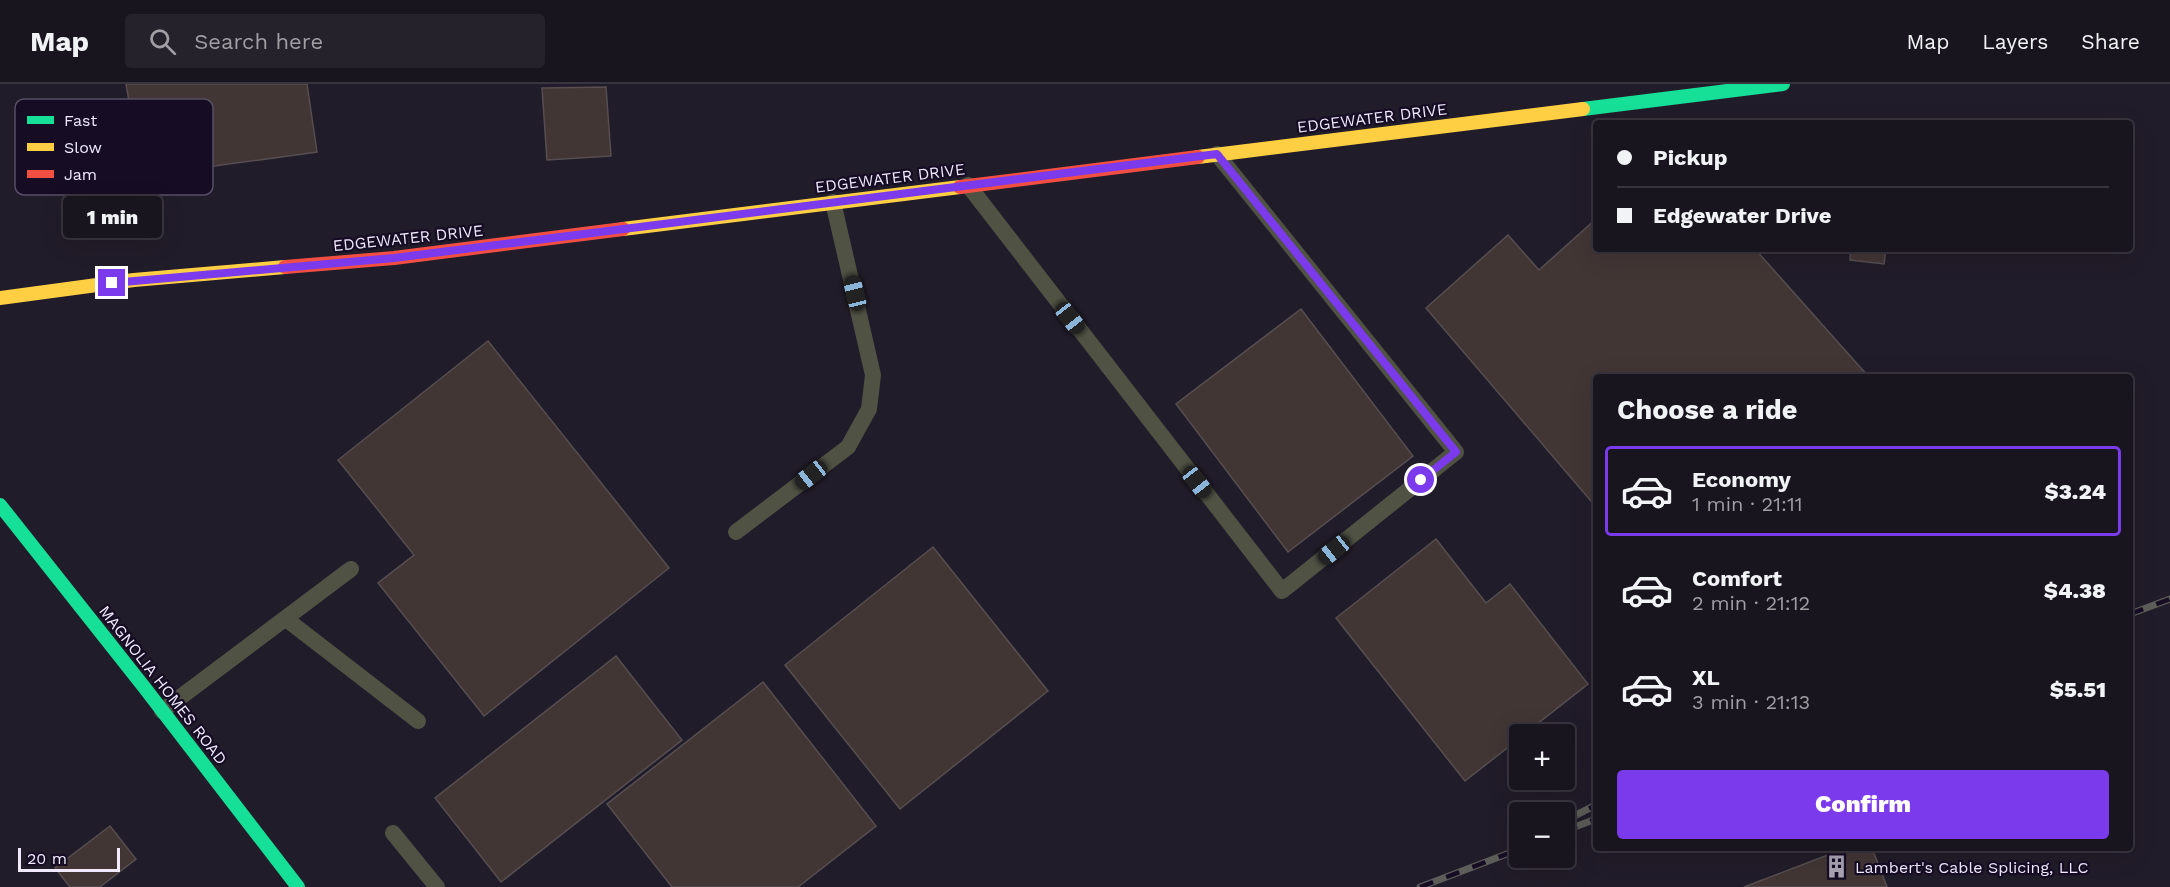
<!DOCTYPE html>
<meta charset="utf-8">
<style>
body{margin:0;font-family:"Work Sans",sans-serif;background:#26222c;color:#f1f3f6;height:100vh;display:flex;flex-direction:column;font-size:22px;white-space:nowrap}
*{box-sizing:border-box;margin:0}
p{font-size:20px;color:#9f9fa4}
.icon{flex:none;width:33px;height:33px;fill:none;stroke:currentColor;stroke-width:2;stroke-linecap:round;stroke-linejoin:round}
.map{position:relative;flex:1;overflow:hidden}
.details{position:absolute;left:1593px;top:290px;width:540px;height:477px;display:flex;flex-direction:column;background:#19151f;border-radius:6px;box-shadow:0 6px 24px #0002,0 0 0 2px #37343d}
.details>*{flex:none}
.hud{position:absolute;left:1593px;top:36px;width:540px;height:132px;border-radius:6px;box-shadow:0 6px 24px #0002,0 0 0 2px #37343d;display:grid;align-content:center;height:132px;padding:0 24px;background:#19151f}
.buttons{position:absolute;left:1509px;top:640px;display:grid;gap:12px}
.buttons a{display:grid;place-items:center;width:66px;height:66px;border-radius:6px;background:#19151f;box-shadow:0 6px 24px #0002,0 0 0 2px #37343d;font-size:30px}
.scale{position:absolute;left:18px;bottom:15px;width:102px;box-sizing:border-box;padding-left:6px;border:3px solid #f0eafc;border-top:0;font-size:16px;line-height:21px;white-space:nowrap;color:#f0eafc;-webkit-text-stroke:4px #160d25;paint-order:stroke}
.end{position:absolute;width:27px;height:27px;margin:-14px;border:8px solid #7c3aed;background:#fff;box-shadow:0 0 0 3px #fff}
.from{border-radius:50%}
.bubble{position:absolute;height:42px;border-radius:6px;background:#19151f;box-shadow:0 6px 24px #0002,0 0 0 2px #37343d;font-size:20px;font-weight:800;line-height:42px;text-align:center}
.car{position:absolute;width:18px;height:36px;margin:-18px -9px;border-radius:8px;box-shadow:0 0 4px 2px #0007;background:linear-gradient(#222 24%,#8ab4d8 0 40%,#222 0 76%,#8ab4d8 0 86%,#222 0)}
.hud b{display:flex;align-items:center;gap:21px;height:57px;font-size:22px}
.hud b+b{border-top:2px solid #37343d}
.hud i{width:15px;height:15px;background:#f1f3f6}
ul{padding:0;list-style:none}
li{display:flex;align-items:center;gap:18px;height:90px;margin:0 12px 9px;padding:0 12px;border:3px solid transparent;border-radius:6px}
li div{flex:1}
li b{display:block;font-size:22px}
li em{font-style:normal;font-weight:800}
li.active{border-color:#7c3aed}
li>.icon{width:54px;height:54px;stroke-width:1.5}
h2{padding:0 24px;font-size:27px;line-height:72px}
.button{display:flex;gap:12px;margin-top:auto;padding:12px 24px}
.button a{flex:1;height:69px;border-radius:6px;background:#7c3aed;color:#fff;font-size:24px;font-weight:800;line-height:69px;text-align:center}
header{display:flex;align-items:center;gap:36px;box-sizing:border-box;height:84px;padding:0 30px;background:#19151f;border-bottom:2px solid #37343d}
header strong{font-size:28px}
nav{display:flex;gap:33px;margin-inline-start:auto;font-size:21px}
.search{width:420px;height:54px;background:#26222c;display:flex;align-items:center;gap:15px;box-sizing:border-box;padding:0 21px;border-radius:6px;color:#9f9fa4;font-size:22px}
.map>svg:first-child{display:block}
</style>
<header>
<strong>Map</strong>
<div class="search"><svg class="icon" aria-label="search" viewBox="0 0 24 24"><circle cx="10" cy="10" r="6"/><path d="M15 15l6 6"/></svg>Search here</div>
<nav><a>Map</a><a>Layers</a><a>Share</a></nav>
</header>
<div class="map">
<svg width="2170" height="803" viewBox="0 0 2170 803">
<rect width="100%" height="100%" fill="#211c29"/>
<path fill="#423635" stroke="#564e50" stroke-width="1.5" d="M126,0H307L317,68L142,92Z
M606,3L611,72L547,76L542,4Z
M1596,135V165H1755L1868,292H1596V423L1426,224L1508,151L1539,186Z
M1851,165H1886L1884,180L1850,176Z
M1301,225L1413,372L1288,468L1176,320Z
M488,257L669,484L484,632L378,499L414,471L338,376Z
M1436,455L1486,519L1510,500L1588,600L1523,651H1520V654L1465,697L1336,534Z
M933,463L1048,607L900,725L785,581Z
M616,572L682,656L501,798L435,714Z
M763,598L876,742L798,803H672L607,720Z
M110,742L136,775L100,803H70L55,784Z
M1846,764H1872L1887,803H1744Z"/>
<g fill="none" stroke-linecap="round" stroke-linejoin="round">
<path stroke="#505244" stroke-width="16" d="M968,101L1282,507L1456,368L1217,70
M736,448L848,363L869,325L873,291L833,118
M286,535L418,637
M162,627L351,485
M393,749L437,803"/>
<path stroke="#16e098" stroke-width="14" d="M1583,25L1783,0
M0,421L144,603L298,803"/>
<path stroke="#ffcf43" stroke-width="14" d="M1198,73L1583,25
M623,145L960,103
M0,214L134,196L285,183"/>
<path stroke="#f24e42" stroke-width="14" d="M960,103L1198,73
M285,183L394,174L623,145"/>
<defs>
<path id="rail" d="M2130,530L2170,515
M1564,737L1596,721
M1564,747L1596,735
M1420,803L1520,765"/>
</defs>
<use href="#rail" stroke="#5d5d5a" stroke-width="7"/>
<use href="#rail" stroke="#160d25" stroke-width="4.5" stroke-dasharray="14" stroke-linecap="butt"/>
</g>
<g fill="none" stroke-linecap="round" stroke-linejoin="round">
<path stroke="#7c3aed" stroke-width="8" d="M112,199L394,174L1217,70L1456,368L1421,396"/>
</g>
<defs>
<symbol id="building-bare" viewBox="-9 -9 18 18"><path d="M-4-6H4V6H1V3H-1V6H-4ZM-2.5-4.3h1.7v1.8h-1.7ZM.8-4.3h1.7v1.8H.8ZM-2.5-1h1.7V.8h-1.7ZM.8-1h1.7V.8H.8Z" fill="#a8a2b2" stroke="#160d25" stroke-width="2.5" paint-order="stroke"/></symbol>
</defs>
<g fill-rule="evenodd">
<use href="#building-bare" x="1820" y="766" width="33" height="33"/>
</g>
<g text-anchor="middle" dominant-baseline="central" stroke-width="4.5" stroke-linejoin="round" paint-order="stroke">
<g font-size="16" fill="#f0eafc" stroke="#160d25">
<text transform="translate(1372 34) rotate(-7)">EDGEWATER DRIVE</text>
<text transform="translate(890 94) rotate(-7)">EDGEWATER DRIVE</text>
<text transform="translate(408 154) rotate(-6)">EDGEWATER DRIVE</text>
<text transform="translate(163 601) rotate(52)">MAGNOLIA HOMES ROAD</text>
</g>
<g font-size="16" fill="#f0eafc" stroke="#160d25" text-anchor="start">
<text x="1855" y="783">Lambert's Cable Splicing, LLC</text>
</g>
</g>
<rect x="15" y="15" width="198" height="96" rx="9" fill="#160d25" stroke="#574f66" stroke-width="1.5"/>
<rect x="27" y="32" width="27" height="8" fill="#16e098"/>
<rect x="27" y="59" width="27" height="8" fill="#ffcf43"/>
<rect x="27" y="86" width="27" height="8" fill="#f24e42"/>
<g font-size="16" fill="#f0eafc">
<text x="64" y="42">Fast</text>
<text x="64" y="69">Slow</text>
<text x="64" y="96">Jam</text>
</g>
</svg>
<div class="buttons">
<a>+</a>
<a>−</a>
</div>
<div class="scale">20 m</div>
<i class="end from" style="left:1421px;top:396px"></i>
<i class="end" style="left:112px;top:199px"></i>
<div class="bubble" style="left:63px;top:112px;width:99px">1 min</div>
<i class="car" style="left:855px;top:209px;rotate:346deg"></i>
<i class="car" style="left:1070px;top:234px;rotate:142deg"></i>
<i class="car" style="left:811px;top:391px;rotate:232deg"></i>
<i class="car" style="left:1197px;top:398px;rotate:142deg"></i>
<i class="car" style="left:1334px;top:466px;rotate:231deg"></i>
<div class="hud">
<b><i class="from"></i>Pickup</b>
<b><i></i>Edgewater Drive</b>
</div>
<section class="details">
<h2>Choose a ride</h2>
<ul>
<li class="active"><svg class="icon" aria-label="car" viewBox="0 0 24 24"><path d="M5 17H2v-5l4-1 3-4h7l3 4 3 1v5h-3M9 17h6M6 11h13"/><circle cx="7" cy="17" r="2"/><circle cx="17" cy="17" r="2"/></svg><div><b>Economy</b><p>1 min · 21:11</p></div><em>$3.24</em></li>
<li><svg class="icon" aria-label="car" viewBox="0 0 24 24"><path d="M5 17H2v-5l4-1 3-4h7l3 4 3 1v5h-3M9 17h6M6 11h13"/><circle cx="7" cy="17" r="2"/><circle cx="17" cy="17" r="2"/></svg><div><b>Comfort</b><p>2 min · 21:12</p></div><em>$4.38</em></li>
<li><svg class="icon" aria-label="car" viewBox="0 0 24 24"><path d="M5 17H2v-5l4-1 3-4h7l3 4 3 1v5h-3M9 17h6M6 11h13"/><circle cx="7" cy="17" r="2"/><circle cx="17" cy="17" r="2"/></svg><div><b>XL</b><p>3 min · 21:13</p></div><em>$5.51</em></li>
</ul>
<div class="button"><a>Confirm</a></div>
</section>
</div>
